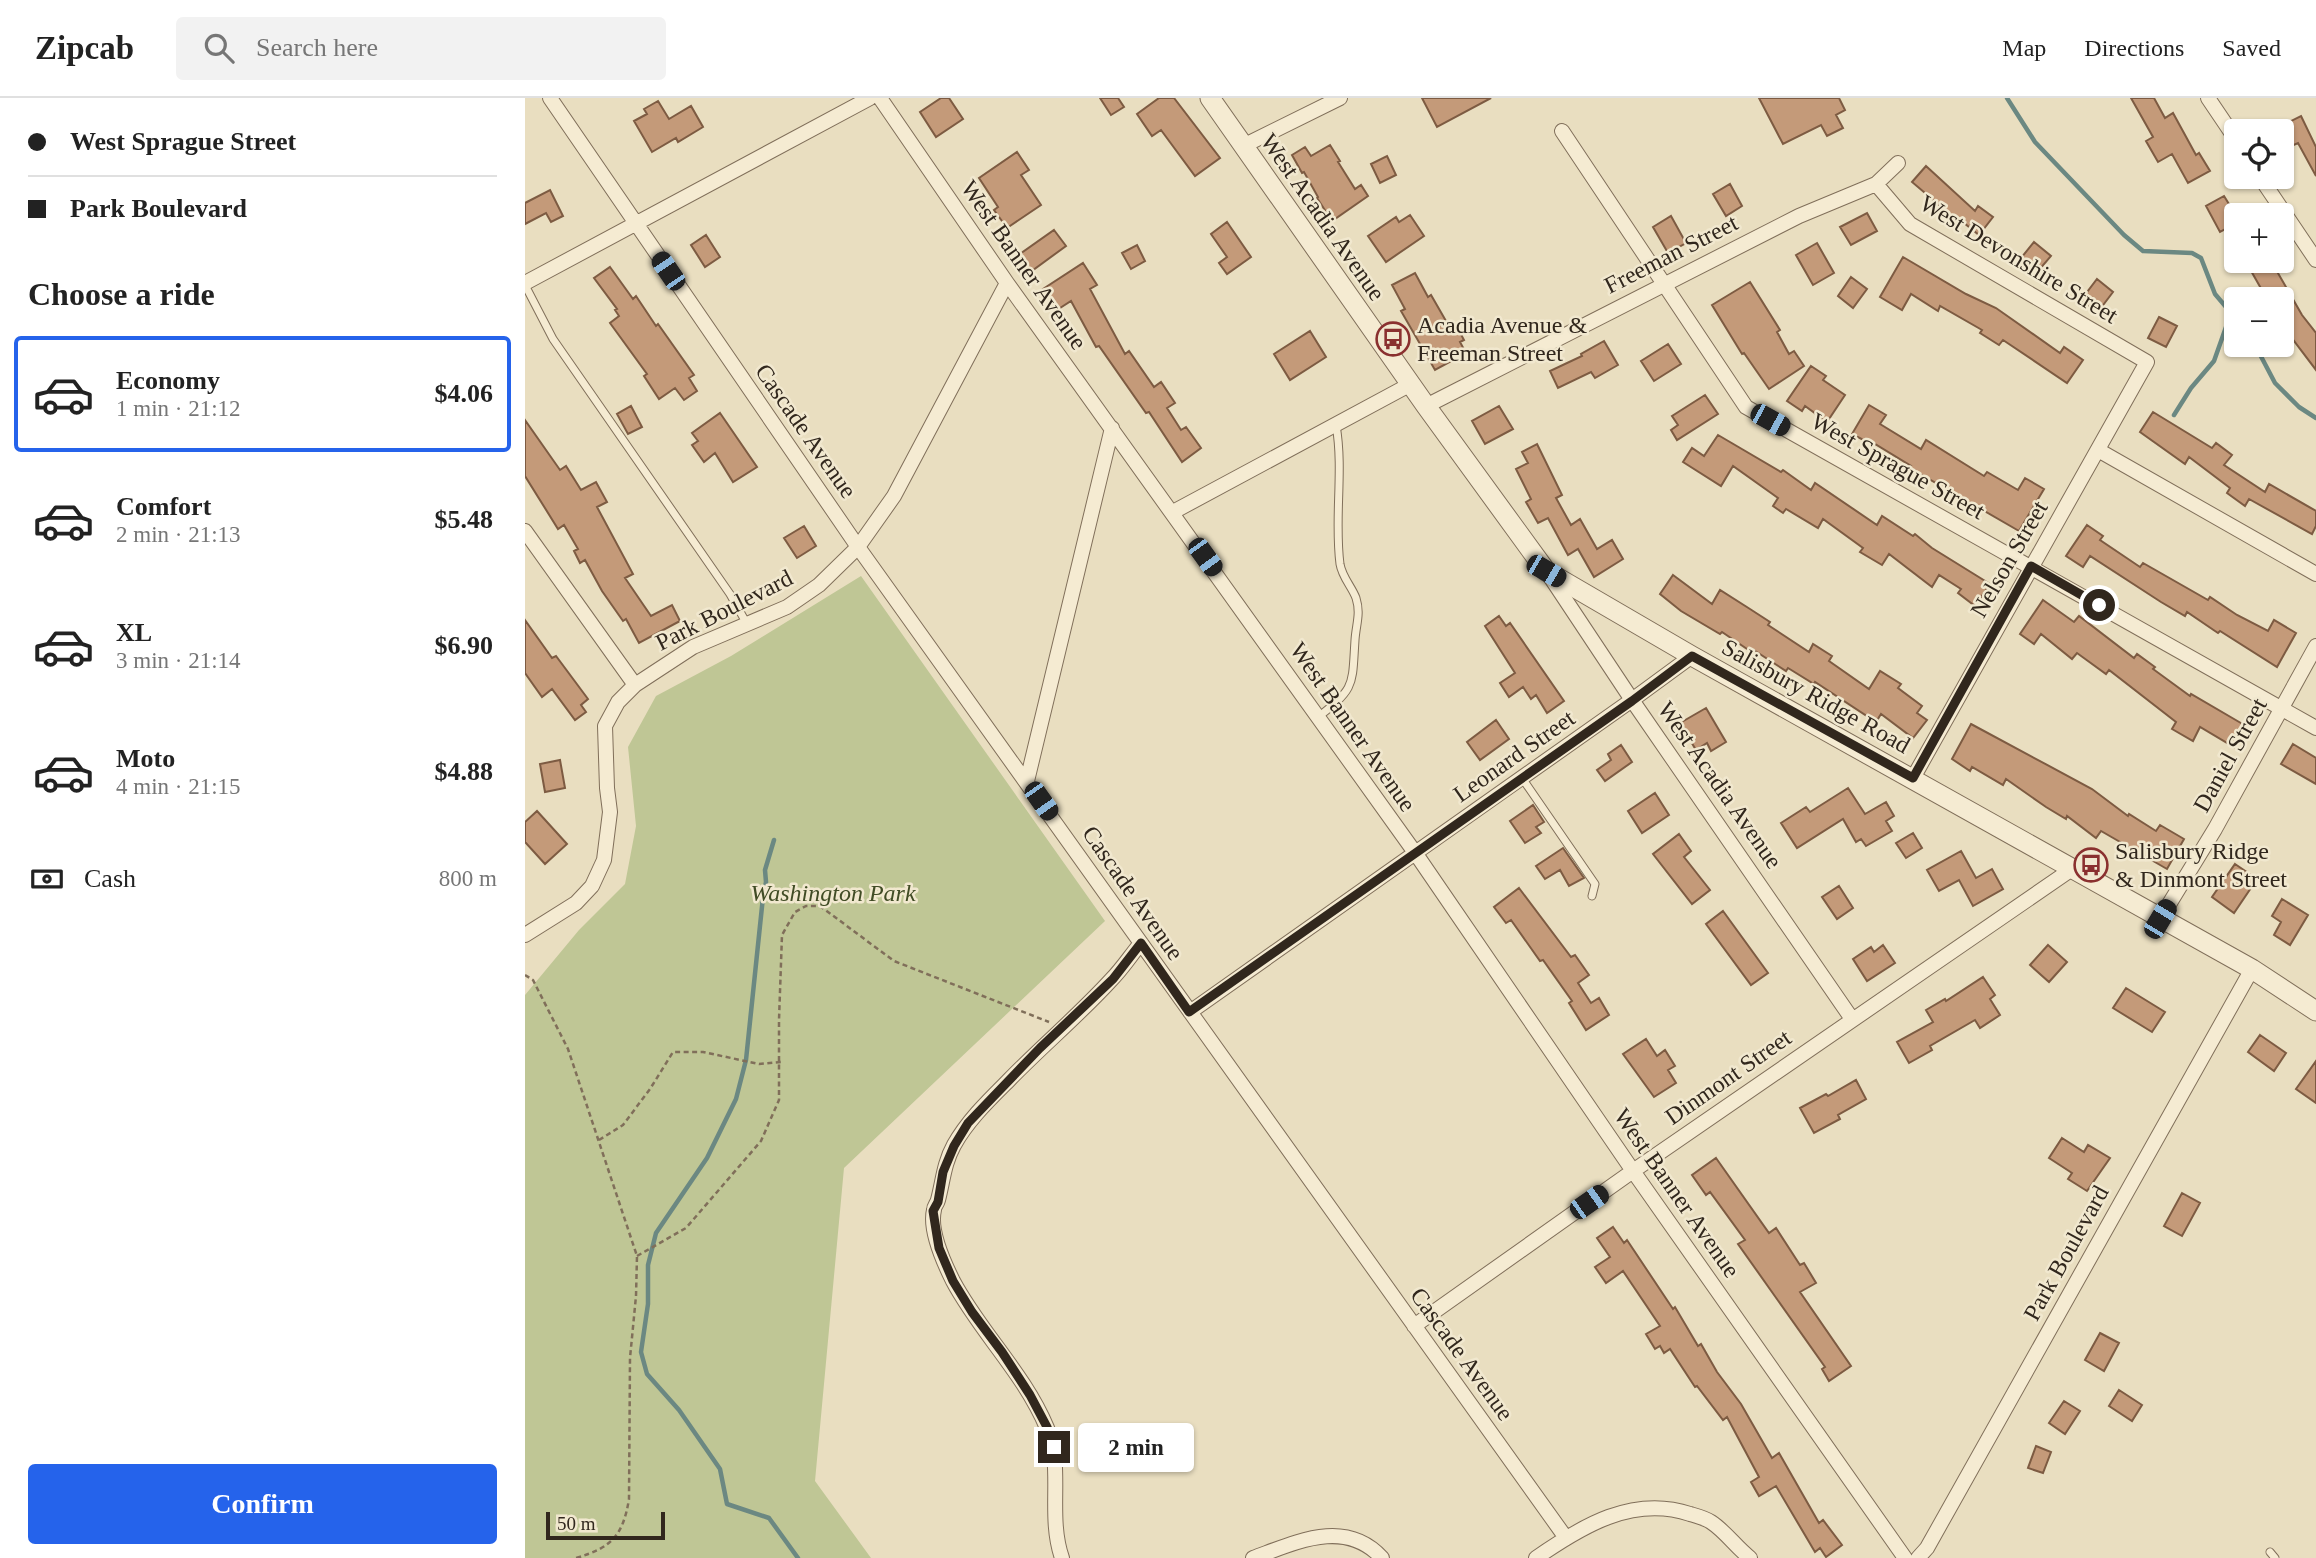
<!DOCTYPE html>
<meta charset="utf-8">
<style>
body{margin:0;font-family:"Times New Roman",serif;background:#f2f2f2;color:#222;height:100vh;display:flex;flex-direction:column;font-size:26px;white-space:nowrap}
*{box-sizing:border-box;margin:0}
p{font-size:23px;color:#767676}
.icon{flex:none;width:38px;height:38px;fill:none;stroke:currentColor;stroke-width:2;stroke-linecap:round;stroke-linejoin:round}
.map{position:relative;flex:1;overflow:hidden}
.details{display:flex;flex-direction:column;background:#fff;width:525px}
.details>*{flex:none}
.top-card{display:grid;align-content:center;height:154px;padding:0 28px;background:#fff}
.controls{position:absolute;left:1699px;top:21px;display:grid;gap:14px}
.controls a{display:grid;place-items:center;width:70px;height:70px;border-radius:7px;background:#fff;box-shadow:0 2px 5px #0004;font-size:35px}
.scale{position:absolute;left:21px;bottom:18px;width:119px;box-sizing:border-box;padding-left:7px;border:4px solid #31271d;border-top:0;font-size:19px;line-height:24px;white-space:nowrap;color:#31271d;-webkit-text-stroke:5px #f1e8cf;paint-order:stroke}
.end{position:absolute;width:32px;height:32px;margin:-16px;border:9px solid #31271d;background:#fff;box-shadow:0 0 0 4px #fff}
.from{border-radius:50%}
.bubble{position:absolute;height:49px;border-radius:7px;background:#fff;box-shadow:0 2px 5px #0004;font-size:23px;font-weight:800;line-height:49px;text-align:center}
.car{position:absolute;width:21px;height:42px;margin:-21px -10px;border-radius:9px;box-shadow:0 0 5px 2px #0007;background:linear-gradient(#222 24%,#8ab4d8 0 40%,#222 0 76%,#8ab4d8 0 86%,#222 0)}
.top-card b{display:flex;align-items:center;gap:24px;height:66px;font-size:26px}
.top-card b+b{border-top:2px solid #e0e0e0}
.top-card i{width:18px;height:18px;background:#222}
ul{padding:0;list-style:none}
li{display:flex;align-items:center;gap:21px;height:116px;margin:0 14px 10px;padding:0 14px;border:4px solid transparent;border-radius:7px}
li div{flex:1}
li b{display:block;font-size:26px}
li em{font-style:normal;font-weight:800}
li.active{border-color:#2563eb}
li>.icon{width:63px;height:63px;stroke-width:1.5}
h2{padding:0 28px;font-size:32px;line-height:84px}
.pay{display:flex;align-items:center;gap:18px;height:77px;padding:0 28px;font-size:26px}
.pay p{margin-inline-start:auto}
.action{display:flex;gap:14px;margin-top:auto;padding:14px 28px}
.action a{flex:1;height:80px;border-radius:7px;background:#2563eb;color:#fff;font-size:28px;font-weight:800;line-height:80px;text-align:center}
header{display:flex;align-items:center;gap:42px;box-sizing:border-box;height:98px;padding:0 35px;background:#fff;border-bottom:2px solid #e0e0e0}
header strong{font-size:33px}
nav{display:flex;gap:38px;margin-inline-start:auto;font-size:24px}
.search{width:490px;height:63px;background:#f2f2f2;display:flex;align-items:center;gap:18px;box-sizing:border-box;padding:0 24px;border-radius:7px;color:#767676;font-size:26px}
main{display:flex;flex:1;min-height:0}
.map>svg:first-child{display:block}
</style>
<header>
<strong>Zipcab</strong>
<div class="search"><svg class="icon" aria-label="search" viewBox="0 0 24 24"><circle cx="10" cy="10" r="6"/><path d="M15 15l6 6"/></svg>Search here</div>
<nav><a>Map</a><a>Directions</a><a>Saved</a></nav>
</header>
<main>
<section class="details">
<div class="top-card">
<b><i class="from"></i>West Sprague Street</b>
<b><i></i>Park Boulevard</b>
</div>
<h2>Choose a ride</h2>
<ul>
<li class="active"><svg class="icon" aria-label="car" viewBox="0 0 24 24"><path d="M5 17H2v-5l4-1 3-4h7l3 4 3 1v5h-3M9 17h6M6 11h13"/><circle cx="7" cy="17" r="2"/><circle cx="17" cy="17" r="2"/></svg><div><b>Economy</b><p>1 min · 21:12</p></div><em>$4.06</em></li>
<li><svg class="icon" aria-label="car" viewBox="0 0 24 24"><path d="M5 17H2v-5l4-1 3-4h7l3 4 3 1v5h-3M9 17h6M6 11h13"/><circle cx="7" cy="17" r="2"/><circle cx="17" cy="17" r="2"/></svg><div><b>Comfort</b><p>2 min · 21:13</p></div><em>$5.48</em></li>
<li><svg class="icon" aria-label="car" viewBox="0 0 24 24"><path d="M5 17H2v-5l4-1 3-4h7l3 4 3 1v5h-3M9 17h6M6 11h13"/><circle cx="7" cy="17" r="2"/><circle cx="17" cy="17" r="2"/></svg><div><b>XL</b><p>3 min · 21:14</p></div><em>$6.90</em></li>
<li><svg class="icon" aria-label="car" viewBox="0 0 24 24"><path d="M5 17H2v-5l4-1 3-4h7l3 4 3 1v5h-3M9 17h6M6 11h13"/><circle cx="7" cy="17" r="2"/><circle cx="17" cy="17" r="2"/></svg><div><b>Moto</b><p>4 min · 21:15</p></div><em>$4.88</em></li>
</ul>
<div class="pay"><svg class="icon" aria-label="cash" viewBox="0 0 24 24"><path d="M3 7h18v10H3z"/><circle cx="12" cy="12" r="2"/></svg>Cash<p>800 m</p></div>
<div class="action"><a>Confirm</a></div>
</section>
<div class="map">
<svg width="1791" height="1460" viewBox="0 0 1791 1460">
<rect width="100%" height="100%" fill="#e9dec0"/>
<path fill="#bfc695" d="M336,478L580,823L319,1070L290,1383L346,1460H0V897L54,832L100,786L111,728L103,649L131,598L206,558Z"/>
<g fill="none" stroke-linecap="round" stroke-linejoin="round">
<path stroke="#6b8882" stroke-width="4.5" d="M1482,0L1510,44L1599,137L1618,153L1667,155L1676,160L1690,196L1712,222
M1730,247L1750,285L1774,309L1791,320
M1649,317L1666,290L1689,263L1706,215
M249,742L240,772L241,784L238,799L221,962L211,1001L182,1060L131,1135L123,1167V1206L116,1254L122,1276L154,1312L195,1371L202,1406L244,1420L273,1460"/>
</g>
<path fill="#c49a79" stroke="#7d5b42" stroke-width="2" d="M416,0H424L438,21L411,39L395,14Z
M575,0H593L599,9L586,17Z
M634,0H649L695,60L670,78L636,32L627,38L612,16Z
M897,0H966L912,29Z
M1234,0H1314L1320,12L1311,17L1318,30L1302,38L1296,27L1258,46Z
M1606,0H1629L1640,20L1648,15L1671,57L1674,55L1685,73L1663,85L1647,56L1633,64L1621,43L1628,39Z
M133,3L144,21L166,8L178,29L153,44L151,40L127,54L109,23L122,16L119,11Z
M1776,18L1791,49V78L1773,45L1762,50L1757,40V33H1754L1752,30Z
M805,47L815,63L813,64L830,91L836,87L843,98L807,123L792,100L793,99L779,74L777,75L767,57L780,49L786,58Z
M492,54L504,72L496,77L516,107L482,130L469,112L473,109L454,80Z
M862,58L871,77L855,85L846,66Z
M1401,68L1450,113L1453,108L1468,119L1454,137L1429,117L1426,121L1413,106L1387,84Z
M1205,86L1217,108L1201,118L1188,96Z
M25,92L38,118L26,124L21,115L0,126V105Z
M1699,98L1712,119V125L1695,134L1681,108Z
M1342,115L1352,133L1326,147L1315,129Z
M885,117L899,138L861,164L843,138L871,119L874,124Z
M1146,118L1161,145L1143,155L1128,129Z
M702,124L726,159L702,176L694,165L702,159L686,136Z
M529,132L541,148L504,175L492,158Z
M181,137L195,159L180,169L166,147Z
M1509,144L1526,158L1509,178L1492,165Z
M1292,145L1309,175L1288,187L1271,157Z
M612,147L620,163L606,171L597,155Z
M1378,159L1441,196L1471,210L1535,255L1539,249L1558,262L1542,285L1478,242L1474,247L1455,235L1457,232L1415,208L1413,213L1386,196L1377,212L1355,199Z
M1739,163H1746L1777,217L1791,235V272L1757,227V201H1742L1725,171Z
M558,165L572,187L565,191L600,256L604,253L629,289L636,284L650,305L642,310L656,332L661,329L676,350L657,364L624,314L621,315L574,248L571,249L546,203L532,212L518,191Z
M85,169L108,201L111,198L131,228L133,226L169,277L164,280L172,293L159,302L150,290L134,301L119,278L122,276L85,225L94,218L90,212L92,211L69,180Z
M890,175L903,199L906,197L925,230L931,227L939,242L935,244L941,255L910,272L876,213L880,211L867,187Z
M1326,179L1342,191L1328,210L1313,198Z
M1572,181L1588,194L1572,215L1556,202Z
M1225,184L1255,232L1252,234L1264,256L1269,253L1279,268L1244,291L1219,255L1217,256L1187,207Z
M1634,219L1652,228L1641,249L1623,240Z
M785,233L801,259L765,282L749,256Z
M1079,243L1093,267L1070,280L1066,274L1033,290L1025,273L1057,258L1056,256Z
M1143,246L1156,266L1129,283L1116,263Z
M1286,268L1301,278L1298,282L1320,297L1302,324L1280,308L1277,313L1262,303Z
M1180,297L1193,316L1152,342L1146,332L1153,327L1147,318Z
M1344,307L1361,317L1355,326L1396,351L1401,342L1459,378L1462,374L1493,392L1500,380L1519,391L1494,433L1385,370L1386,368L1345,343L1344,345L1327,336Z
M106,308L117,329L103,336L92,316Z
M974,308L988,331L960,346L947,323Z
M1628,314L1687,350L1691,345L1707,357L1699,367L1740,394L1744,386L1791,413V428L1787,436L1724,401L1720,408L1702,395L1705,390L1664,359L1660,366L1615,334Z
M195,315L232,369L208,384L190,355L179,364L167,347L173,343L167,335Z
M0,322L35,372L41,368L56,392L71,384L82,404L72,409L108,476L100,480L126,518L147,507L155,523L114,545L101,521L98,523L77,493L60,462L55,465L49,453L53,451L39,427L33,431L0,378Z
M1193,337L1256,374L1258,372L1286,392L1290,385L1352,427L1357,418L1388,438L1390,436L1407,450L1465,486L1450,508L1433,495L1436,491L1414,477L1407,489L1364,456L1357,467L1335,454L1338,450L1298,421L1293,430L1261,411L1258,415L1248,408L1253,400L1208,368L1196,388L1158,364L1167,350L1179,358Z
M1012,346L1037,397L1031,400L1046,427L1055,421L1072,451L1087,442L1098,461L1069,479L1053,451L1043,457L1023,420L1013,425L1001,404L1006,401L991,371L1003,365L997,354Z
M1562,427L1578,438L1575,442L1615,469L1618,465L1683,502L1685,499L1712,517L1743,533L1749,522L1771,535L1752,569L1695,533L1693,535L1662,514L1660,518L1636,504L1565,458L1558,469L1541,458Z
M279,428L291,448L272,460L259,440Z
M1148,477L1187,506L1195,492L1225,511L1245,524L1243,527L1284,554L1288,546L1307,558L1304,563L1344,591L1355,573L1376,586L1373,590L1397,608L1392,615L1402,622L1388,640L1356,616L1351,624L1290,584L1289,586L1263,570L1261,573L1227,551L1225,553L1197,534L1195,536L1156,513L1135,496Z
M1518,502L1549,524L1554,518L1609,560L1612,556L1630,569L1628,571L1665,598L1666,596L1721,628L1709,649L1675,629L1668,643L1647,631L1651,624L1584,572L1581,576L1552,555L1547,561L1516,536L1509,546L1495,536Z
M974,518L981,528L985,525L1039,603L1022,615L1011,597L1006,601L998,589L984,599L975,585L990,575L960,528Z
M0,522L27,560L31,558L63,601L56,607L61,614L50,622L27,591L17,599L0,575Z
M1181,610L1201,644L1186,653L1182,645L1171,652L1155,625Z
M971,622L984,641L955,662L942,644Z
M1446,626L1567,691L1603,718L1604,716L1631,733L1635,727L1659,741L1642,771L1576,733L1571,740L1542,718L1541,721L1521,709L1481,681L1478,687L1447,669L1445,673L1427,661Z
M1768,646L1791,660V686L1756,666Z
M1096,647L1107,664L1080,683L1072,672L1086,662L1083,656Z
M35,662L40,690L20,694L15,666Z
M1323,690L1340,716L1361,704L1369,718L1361,723L1367,733L1341,748L1336,741L1331,744L1318,721L1272,750L1256,725L1281,709L1285,714Z
M1130,695L1144,717L1117,735L1103,713Z
M1008,707L1019,724L1011,729L1016,735L1000,745L985,723Z
M12,713L42,746L20,766L0,744V724Z
M1388,735L1397,750L1381,760L1371,745Z
M1154,736L1166,753L1159,759L1185,792L1167,806L1128,756Z
M1038,750L1059,780L1044,788L1035,772L1020,781L1011,768Z
M1436,753L1451,780L1467,771L1478,791L1448,808L1434,782L1414,793L1402,772Z
M1710,766L1732,781L1709,815L1687,799Z
M1314,788L1328,810L1312,821L1297,799Z
M994,790L1046,859L1050,857L1064,877L1053,885L1066,905L1074,900L1084,917L1061,932L1044,905L1047,903L1018,862L1015,863L986,822L981,825L969,809Z
M1757,801L1783,817L1765,847L1749,837L1756,824L1747,818Z
M1198,813L1243,875L1226,887L1181,826Z
M1358,847L1370,865L1342,883L1328,861L1346,849L1349,854Z
M1523,847L1542,864L1524,884L1505,867Z
M1458,879L1470,897L1465,901L1475,917L1455,930L1450,922L1405,948L1407,952L1384,965L1372,944L1408,924L1401,912L1420,901L1421,903Z
M1601,890L1640,914L1627,934L1588,910Z
M1735,937L1761,955L1749,973L1723,954Z
M1121,941L1132,958L1140,952L1150,968L1143,972L1151,985L1129,999L1098,956Z
M1791,963V1005L1771,991Z
M1331,982L1341,1001L1313,1017L1315,1021L1289,1035L1275,1010L1301,996L1303,998Z
M1537,1040L1559,1054L1563,1047L1585,1060L1562,1093L1543,1081L1547,1075L1524,1060Z
M1191,1060L1244,1135L1251,1130L1275,1167L1279,1165L1291,1185L1275,1194L1326,1268L1304,1283L1297,1271L1300,1269L1213,1146L1220,1142L1185,1094L1181,1097L1167,1077Z
M1657,1095L1675,1105L1657,1138L1639,1128Z
M1088,1129L1099,1145L1102,1142L1148,1211L1150,1209L1173,1248L1176,1246L1192,1274L1216,1306L1247,1360L1254,1355L1294,1425L1298,1422L1317,1447L1301,1459L1295,1450L1290,1454L1251,1388L1234,1398L1226,1384L1234,1379L1202,1319L1198,1322L1172,1288L1170,1289L1145,1251L1139,1255L1135,1248L1130,1251L1121,1236L1135,1228L1098,1173L1081,1185L1070,1169L1085,1159L1072,1140Z
M1575,1235L1594,1245L1579,1273L1560,1262Z
M1594,1292L1617,1307L1607,1323L1584,1308Z
M1539,1303L1555,1313L1540,1336L1524,1325Z
M1511,1348L1526,1354L1518,1375L1503,1370Z"/>
<g fill="none" stroke-linecap="round" stroke-linejoin="round">
<defs>
<path id="service" d="M0,187L28,241L205,496L222,526
M793,619C831,590 827,587 830,542C831,526 836,516 831,500C827,489 817,479 815,466C809,420 819,373 811,327
M997,680L1070,786L1067,798
M1745,1454L1750,1460"/>
<path id="minor" d="M25,0L333,449L1041,1440
M355,0L482,185L891,756L1108,1073L1380,1460
M1683,0L1712,43
M1037,33L1221,309L1791,630
M718,48L815,0
M1735,79L1791,162
M1351,86L1385,126L1622,264L1388,680
M0,185L345,0
M901,308L1274,118L1351,86L1373,65
M1573,352L1791,476
M648,414L886,286
M0,433L110,587
M1024,477L1107,602L1327,921
M502,683L587,330
M1635,821L1690,731L1791,548
M0,837L51,805L67,788L79,762L85,714L82,690L80,628L93,604L110,587L168,549L262,509L294,487L333,449L369,398L482,185
M665,914L1107,602L1167,558
M889,1228L1108,1073L1547,771
M537,1460C522,1417 539,1369 522,1330C499,1275 455,1234 428,1183C419,1165 404,1132 409,1112C409,1108 412,1106 413,1102C418,1083 419,1065 429,1047C443,1022 464,1002 484,982C517,948 554,917 586,882C597,871 606,857 616,845
M728,1460C772,1444 820,1420 857,1460
M1011,1460C1057,1428 1108,1397 1165,1416C1172,1418 1180,1420 1186,1424C1200,1433 1211,1449 1225,1460
M1393,1460L1402,1450L1727,871"/>
<path id="tertiary" d="M685,0L901,308L1021,473L1167,558L1727,871L1791,913"/>
</defs>
<use href="#service" stroke="#806f5a" stroke-width="9"/>
<use href="#minor" stroke="#806f5a" stroke-width="16"/>
<use href="#tertiary" stroke="#806f5a" stroke-width="21"/>
<path stroke="#806f5a" stroke-width="2.5" stroke-dasharray="5 3.5" stroke-linecap="butt" d="M0,877L8,882L43,951L112,1158L111,1198L105,1260L104,1401C98,1438 86,1450 51,1460
M74,1042L98,1027L125,991L148,954H178L234,966L256,964
M112,1158L161,1130L236,1043L254,1002V922L257,837L270,814L281,808H295L369,863L524,924"/>
<use href="#service" stroke="#f5ebd2" stroke-width="7"/>
<use href="#minor" stroke="#f5ebd2" stroke-width="14"/>
<use href="#tertiary" stroke="#f5ebd2" stroke-width="19"/>
</g>
<g fill="none" stroke-linecap="round" stroke-linejoin="round">
<path stroke="#31271d" stroke-width="9" d="M529,1349L522,1329L505,1297L477,1254L447,1214L428,1183L414,1150L408,1113L413,1104L418,1074L429,1048L443,1025L515,950L588,881L616,845L664,914L1107,603L1167,558L1388,680L1506,468L1574,507"/>
</g>
<defs>
<symbol id="bus-ring" viewBox="-11 -11 22 22"><circle r="9.5" fill="#f1e8cf" stroke="#8a302f" stroke-width="1.5"/><path d="M-5-6H5V4H4V6H2V4H-2V6H-4V4H-5ZM-3.5-4V0h7V-4ZM-3.5 1.2v1.5H-2V1.2ZM2 1.2v1.5H3.5V1.2Z" fill="#8a302f"/></symbol>
</defs>
<g fill-rule="evenodd">
<use href="#bus-ring" x="849" y="222" width="38" height="38"/>
<use href="#bus-ring" x="1547" y="748" width="38" height="38"/>
</g>
<g text-anchor="middle" dominant-baseline="central" stroke-width="5" stroke-linejoin="round" paint-order="stroke">
<g font-size="24" fill="#31271d" stroke="#f1e8cf">
<text transform="translate(798 119) rotate(55)">West Acadia Avenue</text>
<text transform="translate(1146 156) rotate(-27)">Freeman Street</text>
<text transform="translate(1494 161) rotate(31)">West Devonshire Street</text>
<text transform="translate(499 167) rotate(55)">West Banner Avenue</text>
<text transform="translate(281 333) rotate(55)">Cascade Avenue</text>
<text transform="translate(1373 368) rotate(29)">West Sprague Street</text>
<text transform="translate(1484 461) rotate(-60)">Nelson Street</text>
<text transform="translate(199 512) rotate(-27)">Park Boulevard</text>
<text transform="translate(1291 598) rotate(29)">Salisbury Ridge Road</text>
<text transform="translate(828 629) rotate(55)">West Banner Avenue</text>
<text transform="translate(1705 657) rotate(-61)">Daniel Street</text>
<text transform="translate(989 658) rotate(-35)">Leonard Street</text>
<text transform="translate(1195 687) rotate(55)">West Acadia Avenue</text>
<text transform="translate(608 795) rotate(55)">Cascade Avenue</text>
<text transform="translate(1203 979) rotate(-35)">Dinmont Street</text>
<text transform="translate(1152 1095) rotate(55)">West Banner Avenue</text>
<text transform="translate(1541 1155) rotate(-61)">Park Boulevard</text>
<text transform="translate(937 1256) rotate(54)">Cascade Avenue</text>
</g>
<g font-size="24" fill="#31271d" stroke="#f1e8cf" text-anchor="start">
<text x="892" y="227">Acadia Avenue &amp;<tspan x="892" dy="28">Freeman Street</tspan></text>
<text x="1590" y="753">Salisbury Ridge<tspan x="1590" dy="28">&amp; Dinmont Street</tspan></text>
</g>
<g font-size="24" font-style="italic" fill="#414c25" stroke="#f1e8cf">
<text x="308" y="795">Washington Park</text>
</g>
</g>
</svg>
<div class="controls">
<a><svg class="icon" aria-label="locate" viewBox="0 0 24 24"><circle cx="12" cy="12" r="6"/><path d="M12 2v4M12 18v4M2 12h4M18 12h4"/></svg></a>
<a>+</a>
<a>−</a>
</div>
<div class="scale">50 m</div>
<i class="end from" style="left:1574px;top:507px"></i>
<i class="end" style="left:529px;top:1349px"></i>
<div class="bubble" style="left:553px;top:1325px;width:116px">2 min</div>
<i class="car" style="left:143px;top:173px;rotate:326deg"></i>
<i class="car" style="left:1245px;top:322px;rotate:119deg"></i>
<i class="car" style="left:680px;top:459px;rotate:144deg"></i>
<i class="car" style="left:1021px;top:473px;rotate:120deg"></i>
<i class="car" style="left:516px;top:703px;rotate:145deg"></i>
<i class="car" style="left:1635px;top:821px;rotate:31deg"></i>
<i class="car" style="left:1064px;top:1104px;rotate:55deg"></i>
</div>
</main>
